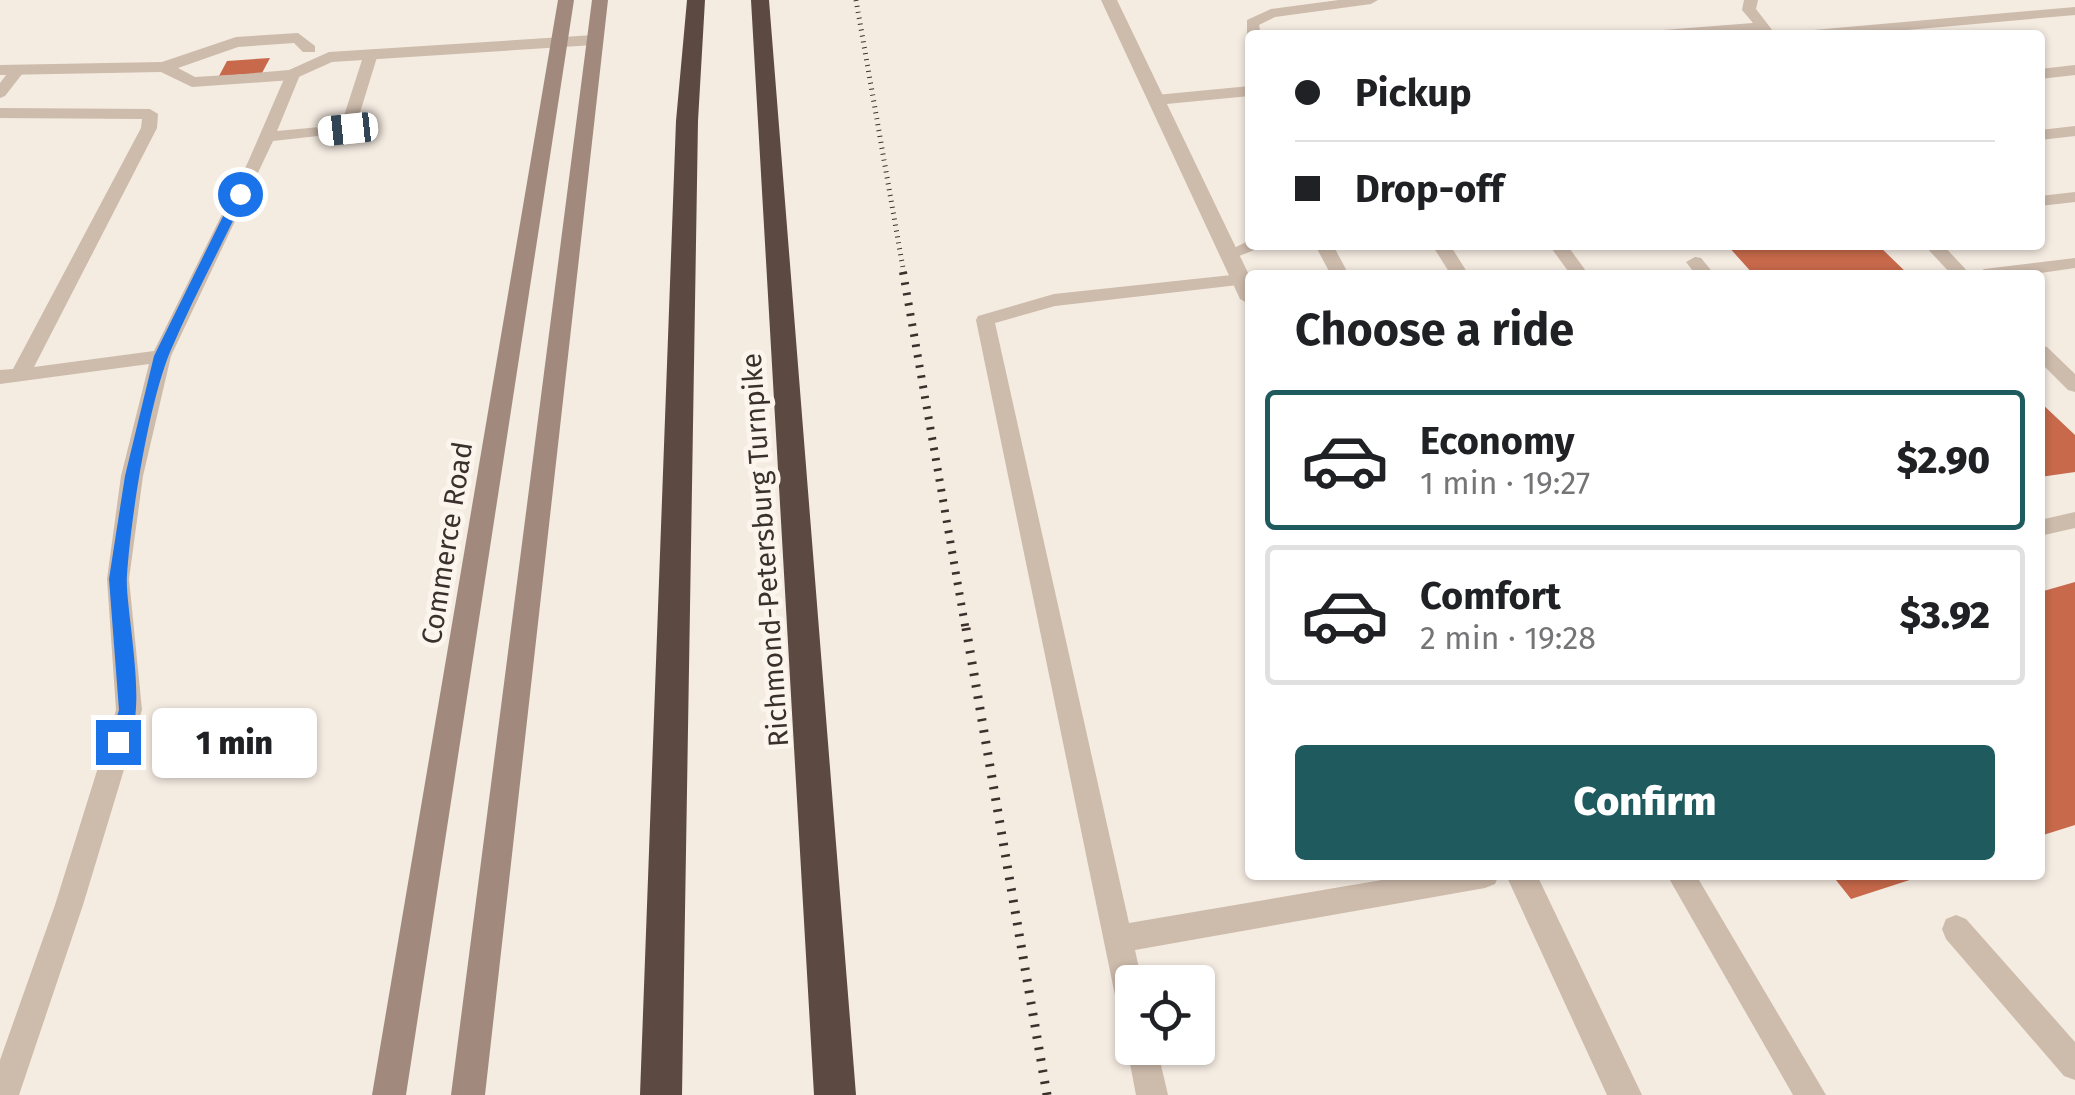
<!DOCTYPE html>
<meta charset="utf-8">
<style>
body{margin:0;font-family:"Fira Sans",sans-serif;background:#f6f6f6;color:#202124;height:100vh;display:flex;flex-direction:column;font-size:38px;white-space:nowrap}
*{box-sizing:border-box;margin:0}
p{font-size:32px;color:#757577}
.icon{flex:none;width:55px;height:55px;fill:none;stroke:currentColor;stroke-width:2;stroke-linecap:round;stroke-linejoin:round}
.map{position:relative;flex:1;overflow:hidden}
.drawer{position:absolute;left:1245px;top:270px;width:800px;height:610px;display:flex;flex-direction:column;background:#fff;border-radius:10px;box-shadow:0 2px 8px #0004}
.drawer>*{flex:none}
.top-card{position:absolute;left:1245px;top:30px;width:800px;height:220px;border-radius:10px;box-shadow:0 2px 8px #0004;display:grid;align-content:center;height:220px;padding:0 50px;background:#fff}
.fabs{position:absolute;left:1115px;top:965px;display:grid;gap:20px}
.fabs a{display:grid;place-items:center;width:100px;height:100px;border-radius:10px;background:#fff;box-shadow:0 2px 8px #0004;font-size:50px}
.end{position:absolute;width:45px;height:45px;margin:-22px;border:12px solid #1a73e8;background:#fff;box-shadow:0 0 0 5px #fff}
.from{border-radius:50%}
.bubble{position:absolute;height:70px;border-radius:10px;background:#fff;box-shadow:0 2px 8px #0004;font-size:32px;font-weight:800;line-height:70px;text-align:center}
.car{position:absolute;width:30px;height:60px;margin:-30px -15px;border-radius:12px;box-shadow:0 0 8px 2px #0007;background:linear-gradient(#fff 24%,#345 0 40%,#fff 0 76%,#345 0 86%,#fff 0)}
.top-card b{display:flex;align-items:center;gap:35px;height:95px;font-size:38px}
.top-card b+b{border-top:2px solid #e0e0e0}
.top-card i{width:25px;height:25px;background:#202124}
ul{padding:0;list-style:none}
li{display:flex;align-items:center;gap:30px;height:140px;margin:0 20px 15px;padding:0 30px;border:5px solid #e0e0e0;border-radius:10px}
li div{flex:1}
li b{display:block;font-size:38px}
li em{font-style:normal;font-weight:800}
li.current{border-color:#1f5a5e}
li>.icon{width:90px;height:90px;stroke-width:1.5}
h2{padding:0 50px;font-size:45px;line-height:120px}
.cta{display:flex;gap:20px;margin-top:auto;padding:20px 50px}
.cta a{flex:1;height:115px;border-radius:10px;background:#1f5a5e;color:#fff;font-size:40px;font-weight:800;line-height:115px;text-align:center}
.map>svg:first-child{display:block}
</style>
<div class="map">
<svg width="2075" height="1095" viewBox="0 0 2075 1095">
<rect width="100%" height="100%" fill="#f4ebe1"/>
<path fill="#c8694b" d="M270,58L262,73L219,76L227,61Z
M1727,245H1878L1909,275H1754Z
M2040,402L2075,435V472L2040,477Z
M2075,582V825L2040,836V592Z
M1832,875H1922V876L1851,899Z"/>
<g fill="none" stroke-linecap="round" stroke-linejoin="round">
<path fill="#cdbbac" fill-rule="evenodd" d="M1339,0H1378L1371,4L1275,17L1259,25L1261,35H1250V38L1247,35V20L1271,9Z
M1744,0H1758L1756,9L1776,35H1764L1760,31L1643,35L1650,31L1753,23L1742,10Z
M2075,7V15L1851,35H1795L1802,31Z
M371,50L378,54L354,132L273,141L171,356L143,476L129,579L142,710L83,905L19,1095H0V1060L55,905L116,710L107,579L121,476L149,364L0,384V370L13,369L141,128L142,119L0,118V108L150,109L158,114L157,128L34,367L154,351L248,162L287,72L300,75L277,131L341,125L364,54Z
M2075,65V75L2040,79V69Z
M13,66L26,69L5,96L0,98V83Z
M1250,86V96L1156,105L1148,100L1156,95Z
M2075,126V136L2040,140V130Z
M2075,192V202L2040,206V196Z
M1250,240V245H1260L1257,249L1229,260L1220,255Z
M1315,245H1333L1349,275H1331Z
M1432,245H1450L1469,275H1451Z
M1549,245H1567L1589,275H1571Z
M1924,245H1943L1971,275H1952Z
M1695,257L1701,258L1715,275H1696L1686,262Z
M2075,258V268L2026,275H1975L1984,269Z
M1241,274L1247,276V284L1055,306L995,323L1129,923L1411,875H1499L1495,884L1485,888L1135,950L1142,982H1132V1020L1122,1015L1117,1005L976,320L978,316L1054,294Z
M2040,345L2047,347L2075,374V392L2068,390L2040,362Z
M2075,512V528L2040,536V520Z
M1667,875H1696L1826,1095H1793Z
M1956,915L1966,919L2075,1042V1080L2064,1076L1946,939L1942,929L1946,919Z
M1131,1037L1132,1048H1157L1168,1095H1136L1127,1048Z"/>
<path fill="#cdbbac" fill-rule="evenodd" d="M1101,0H1117L1250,277V305L1240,299Z
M298,33L315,46V52H303L294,43L238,47L178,68L195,77L244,74L289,70L329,52L594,35L602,40L594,45L332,62L292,80L192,87L161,72L0,75V65L162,62L236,37Z
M1506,875H1537L1642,1095H1607Z"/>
<path fill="#a18a7d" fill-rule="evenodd" d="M558,0H574L406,1095H372Z
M592,0H608L485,1095H451Z"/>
<path fill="#5c4a42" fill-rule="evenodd" d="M687,0H705L698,121L682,1095H640L676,121Z
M751,0H769L856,1095H814Z"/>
<path stroke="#3b302b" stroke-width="5" stroke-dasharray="1 5" stroke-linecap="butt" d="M856,0L904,274"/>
<path stroke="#3b302b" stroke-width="8" stroke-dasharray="2.5 8" stroke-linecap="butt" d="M903,272L966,631"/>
<path stroke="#3b302b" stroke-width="9" stroke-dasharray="2.5 9" stroke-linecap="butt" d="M966,628L1047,1095"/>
</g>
<path fill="#1a73e8" d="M240,191L246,194C221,247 193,298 170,352C148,406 131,516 127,575C124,610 155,735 118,750L109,742L119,710L109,579L125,476L154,356L234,194Z"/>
<g text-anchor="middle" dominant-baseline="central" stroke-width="10" stroke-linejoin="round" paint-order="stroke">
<g font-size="28" fill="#3b302b" stroke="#fbf5ee">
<text transform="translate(447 543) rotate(-81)">Commerce Road</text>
<text transform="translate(765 550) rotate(-94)">Richmond-Petersburg Turnpike</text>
</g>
</g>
</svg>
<div class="fabs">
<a><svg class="icon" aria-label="locate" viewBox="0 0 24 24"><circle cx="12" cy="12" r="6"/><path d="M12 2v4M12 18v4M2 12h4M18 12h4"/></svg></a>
</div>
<i class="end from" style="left:240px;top:194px"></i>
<i class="end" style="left:118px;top:742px"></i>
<div class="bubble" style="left:152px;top:708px;width:165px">1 min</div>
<i class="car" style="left:348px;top:129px;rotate:264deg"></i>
<div class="top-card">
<b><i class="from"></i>Pickup</b>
<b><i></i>Drop-off</b>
</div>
<section class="drawer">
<h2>Choose a ride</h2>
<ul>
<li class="current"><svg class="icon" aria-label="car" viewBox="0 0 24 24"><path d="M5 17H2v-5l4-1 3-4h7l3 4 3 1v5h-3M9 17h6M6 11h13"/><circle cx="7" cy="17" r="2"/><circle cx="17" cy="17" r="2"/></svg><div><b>Economy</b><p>1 min · 19:27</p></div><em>$2.90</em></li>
<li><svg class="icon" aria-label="car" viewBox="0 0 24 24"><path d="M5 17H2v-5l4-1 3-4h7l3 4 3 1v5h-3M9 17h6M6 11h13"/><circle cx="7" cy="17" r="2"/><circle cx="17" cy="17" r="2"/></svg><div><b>Comfort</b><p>2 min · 19:28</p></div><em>$3.92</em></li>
</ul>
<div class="cta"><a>Confirm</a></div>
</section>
</div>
